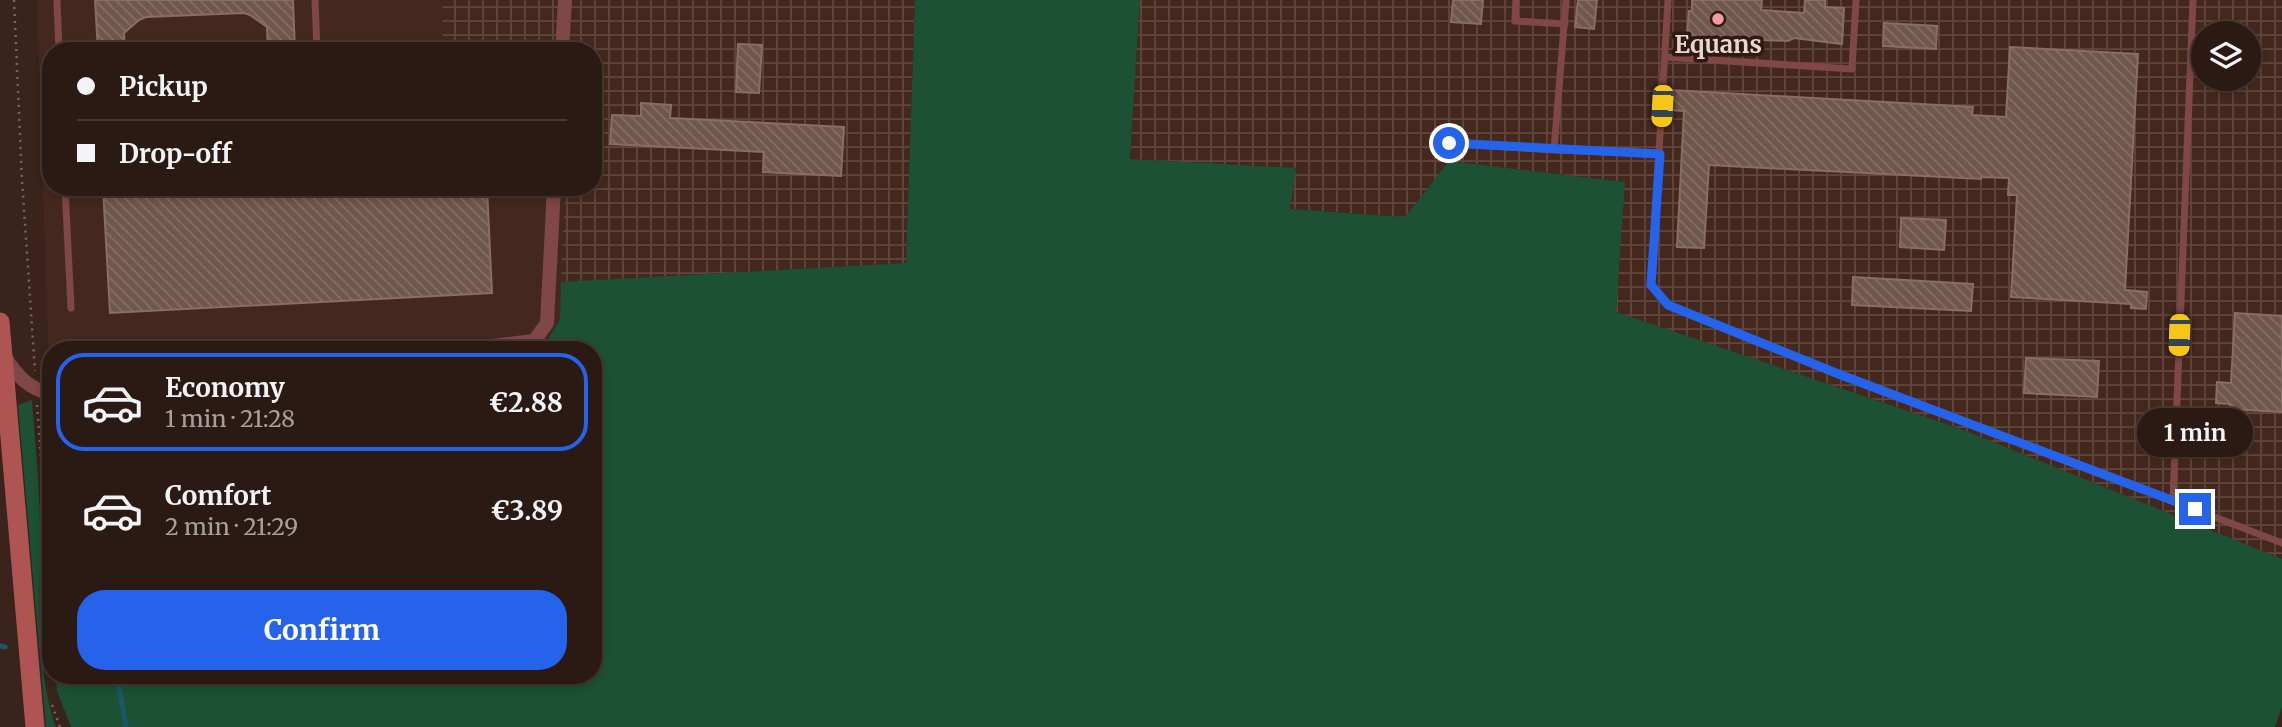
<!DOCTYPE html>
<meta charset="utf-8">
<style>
body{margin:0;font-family:Merriweather,serif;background:#33231d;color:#f1f3f6;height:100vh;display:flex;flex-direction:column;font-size:26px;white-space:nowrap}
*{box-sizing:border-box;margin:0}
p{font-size:23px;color:#a6a1a0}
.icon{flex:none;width:38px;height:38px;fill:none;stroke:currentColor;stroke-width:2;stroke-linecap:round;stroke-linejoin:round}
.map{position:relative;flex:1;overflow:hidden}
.sheet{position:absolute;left:42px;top:341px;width:560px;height:343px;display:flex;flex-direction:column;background:#2b1a14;border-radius:28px;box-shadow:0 4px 10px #0003,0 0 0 2px #473834}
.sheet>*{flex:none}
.banner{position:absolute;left:42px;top:42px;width:560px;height:154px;border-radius:28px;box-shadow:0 4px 10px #0003,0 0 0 2px #473834;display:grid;align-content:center;height:154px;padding:0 35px;background:#2b1a14}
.tools{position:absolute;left:2191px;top:21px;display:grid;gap:14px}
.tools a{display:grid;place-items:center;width:70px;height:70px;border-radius:50%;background:#2b1a14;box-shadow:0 4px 10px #0003,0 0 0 2px #473834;font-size:35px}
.end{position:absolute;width:32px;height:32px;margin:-16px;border:9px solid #2563eb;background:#fff;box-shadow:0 0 0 4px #fff}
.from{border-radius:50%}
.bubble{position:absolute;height:49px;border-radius:24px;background:#2b1a14;box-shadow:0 4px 10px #0003,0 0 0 2px #473834;font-size:23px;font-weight:700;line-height:49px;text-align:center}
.car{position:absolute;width:21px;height:42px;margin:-21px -10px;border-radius:9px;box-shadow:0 0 5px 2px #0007;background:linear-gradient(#f5c518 24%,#345 0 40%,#f5c518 0 76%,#345 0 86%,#f5c518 0)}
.banner b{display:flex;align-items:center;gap:24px;height:66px;font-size:26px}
.banner b+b{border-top:2px solid #473834}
.banner i{width:18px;height:18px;background:#f1f3f6}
ul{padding:12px 0 0;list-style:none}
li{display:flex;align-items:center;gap:21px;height:98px;margin:0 14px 10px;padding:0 21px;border:4px solid transparent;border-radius:28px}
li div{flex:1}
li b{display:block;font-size:26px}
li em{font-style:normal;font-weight:700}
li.active{border-color:#2563eb}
li>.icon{width:63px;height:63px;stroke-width:1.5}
.button{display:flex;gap:14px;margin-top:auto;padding:14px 35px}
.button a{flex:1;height:80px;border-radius:28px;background:#2563eb;color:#fff;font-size:28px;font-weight:700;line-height:80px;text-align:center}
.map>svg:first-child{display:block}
</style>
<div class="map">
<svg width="2282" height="727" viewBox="0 0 2282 727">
<defs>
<pattern id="industrial-grid" width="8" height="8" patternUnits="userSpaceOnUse" patternTransform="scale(1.75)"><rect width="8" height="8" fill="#45281d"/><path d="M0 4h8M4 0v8" fill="none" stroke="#60463d"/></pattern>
<pattern id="building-back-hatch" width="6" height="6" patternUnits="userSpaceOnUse" patternTransform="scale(1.75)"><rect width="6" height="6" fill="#70574d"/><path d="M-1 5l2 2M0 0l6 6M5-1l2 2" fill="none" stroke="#846e66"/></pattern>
</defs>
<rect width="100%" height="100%" fill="#39231b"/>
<path fill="#45281d" d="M37,0H442L443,51H51V187H565L560,319L542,350H51L50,404Z"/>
<path fill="url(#industrial-grid)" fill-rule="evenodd" d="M442,0H915L906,263L561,282L565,187H593V51H443Z
M1140,0H2282V559L1961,429L1616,312L1624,182L1449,161L1406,217L1289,209L1296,168L1130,159ZM2203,33H2249V79H2203Z"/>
<path fill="#1c5135" d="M915,0H1140L1130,159L1296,168L1290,209L1405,217L1449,161L1625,182L1616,312L1961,429L2282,559V707L2275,727H71L57,691L56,676H593V350H542L560,319L561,282L906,263Z
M32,400C35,443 40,486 40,529C41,594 34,665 56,727H46L18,405Z"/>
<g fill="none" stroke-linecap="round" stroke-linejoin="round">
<path stroke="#195869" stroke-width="5" d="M0,646L5,647
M117,676L126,727"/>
</g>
<path fill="url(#building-back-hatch)" stroke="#886e63" stroke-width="2" d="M95,0H293L295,51H268L267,27L250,15L244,13L146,17L139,20L124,33L125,51H98Z
M1453,0H1483L1481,24L1451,22Z
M1578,0H1597L1594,29L1575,27Z
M1692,0H1762L1761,10L1804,13L1805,0H1825V7L1844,8L1842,44L1794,38L1788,41L1763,40L1764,38L1687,35L1689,11H1692Z
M1884,23L1937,26L1936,49L1883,46Z
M738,44L762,45L759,93L736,92Z
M2010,47L2138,54L2125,290L2147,292L2146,309L2131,308V304L2011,297L2017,195H2008L2009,178L1981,177V179L1709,165L1704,248L1677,247L1684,111L1670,110L1671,90L1973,107L1972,115L2006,117Z
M641,103L671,105L670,118L844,127L841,176L763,172L764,152L610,144L612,115L641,116Z
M103,187H487L492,293L110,313Z
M1901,218L1946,220L1944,250L1900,247Z
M1853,277L1973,284L1971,311L1852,305Z
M2235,313L2282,316V412L2230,409V404L2216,403L2217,382L2231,383Z
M2026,358L2099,361L2097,397L2024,393Z"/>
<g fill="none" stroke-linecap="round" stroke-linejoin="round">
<path stroke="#7a675f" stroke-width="2.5" stroke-dasharray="2 5" stroke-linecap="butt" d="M14,0L22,180L35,371
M37,405L47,535L41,583
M52,705L60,727"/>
<path stroke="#7f4746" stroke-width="7" d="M57,0L59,51
M315,0L317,51
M1516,0L1515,21L1565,24
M1668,0L1651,285L1668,305L1841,375L2173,501
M2193,0L2173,501L2282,543
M1566,1L1554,150L1660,154
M1665,57L1852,69L1856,0
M1449,143L1554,150
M65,187L71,308"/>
<path stroke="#7f4746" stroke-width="14" d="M562,51L565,0
M460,350L534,341L547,323L554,187
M5,357C17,376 29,389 51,394"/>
<path stroke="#ae5554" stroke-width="19" d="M0,322L35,727"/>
</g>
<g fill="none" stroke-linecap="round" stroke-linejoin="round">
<path stroke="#2563eb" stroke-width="9" d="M1449,143L1660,154L1651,285L1668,305L1841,375L2195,509"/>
</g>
<circle fill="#f49aa0" stroke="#2f1a12" stroke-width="2.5" cx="1718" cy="19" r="7"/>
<g text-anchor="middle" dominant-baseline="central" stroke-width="7" stroke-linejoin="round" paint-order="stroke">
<g font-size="24" font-weight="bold" fill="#e6d7d1" stroke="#2f1a12">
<text x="1718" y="44">Equans</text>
</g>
</g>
</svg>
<div class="tools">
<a><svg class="icon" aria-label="layers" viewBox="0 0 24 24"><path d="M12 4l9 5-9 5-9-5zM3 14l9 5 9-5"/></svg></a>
</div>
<i class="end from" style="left:1449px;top:143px"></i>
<i class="end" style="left:2195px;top:509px"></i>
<div class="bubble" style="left:2137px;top:408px;width:116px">1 min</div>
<i class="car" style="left:1662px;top:106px;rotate:183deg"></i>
<i class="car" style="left:2179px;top:335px;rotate:182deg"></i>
<div class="banner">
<b><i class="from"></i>Pickup</b>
<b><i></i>Drop-off</b>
</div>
<section class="sheet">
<ul>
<li class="active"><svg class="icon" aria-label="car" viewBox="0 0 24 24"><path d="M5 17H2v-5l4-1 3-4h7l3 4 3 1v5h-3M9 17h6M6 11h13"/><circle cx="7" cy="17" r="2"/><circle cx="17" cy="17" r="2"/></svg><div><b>Economy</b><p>1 min · 21:28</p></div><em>€2.88</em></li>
<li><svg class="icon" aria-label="car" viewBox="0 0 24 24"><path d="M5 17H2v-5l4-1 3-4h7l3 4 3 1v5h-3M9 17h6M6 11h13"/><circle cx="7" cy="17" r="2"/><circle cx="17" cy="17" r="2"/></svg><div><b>Comfort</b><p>2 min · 21:29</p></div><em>€3.89</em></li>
</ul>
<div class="button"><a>Confirm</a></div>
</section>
</div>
